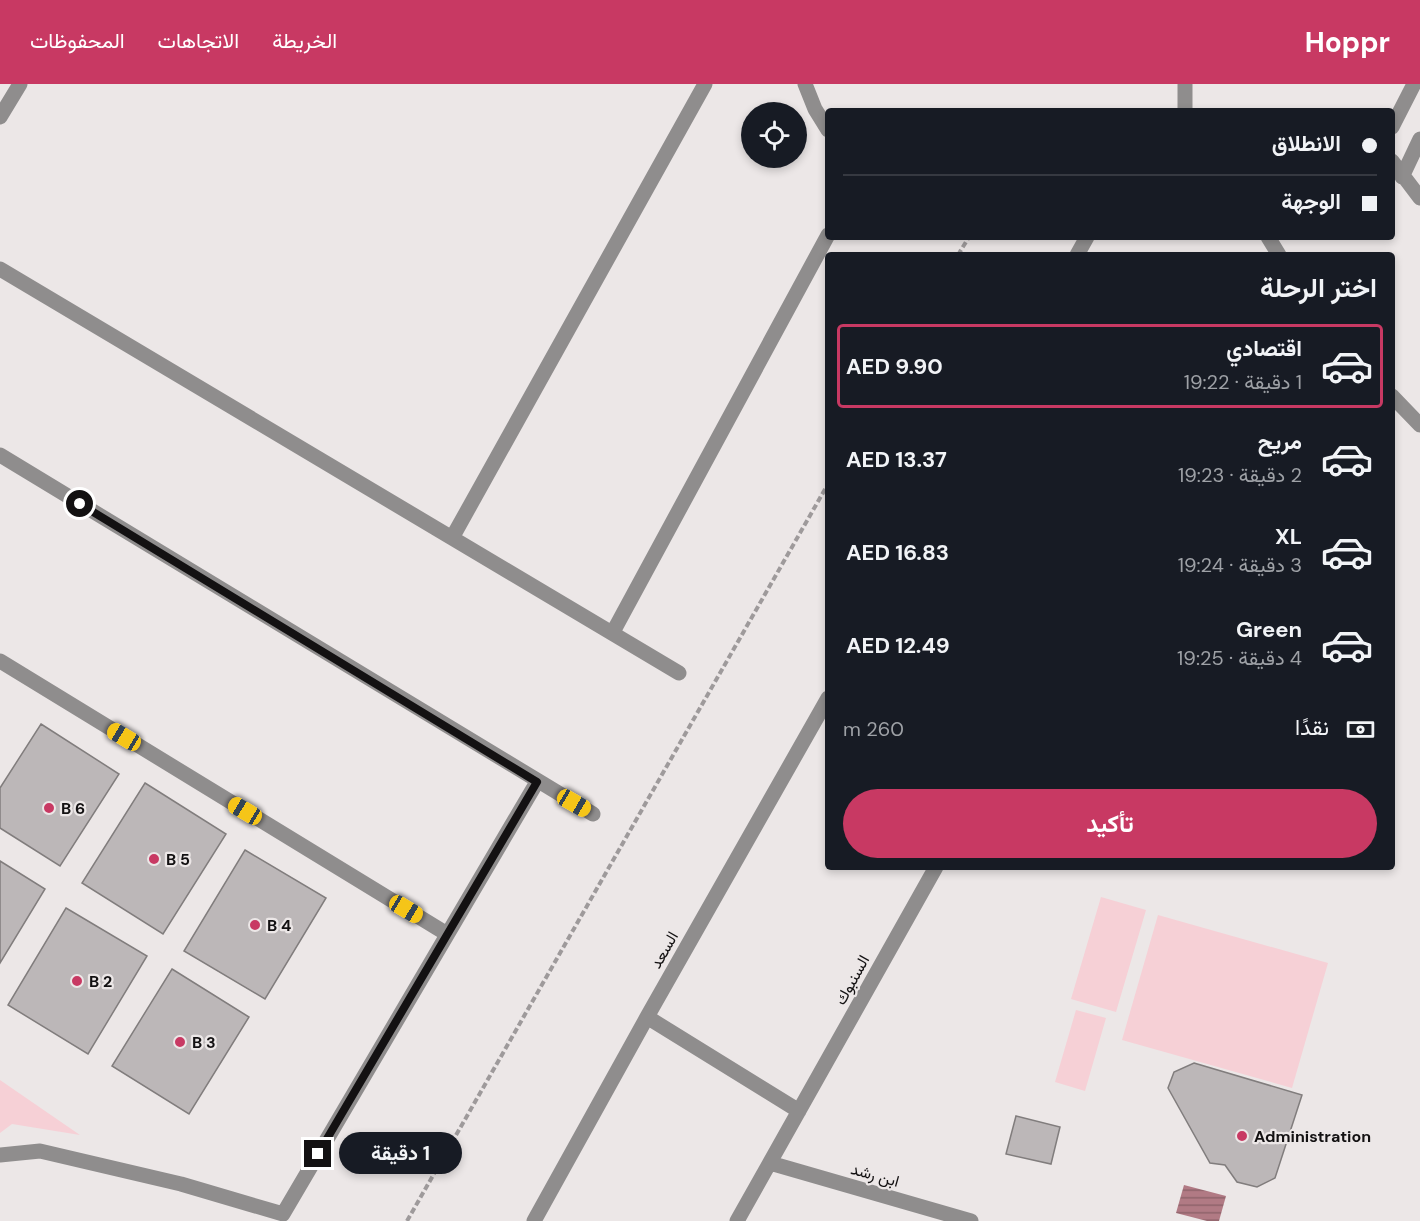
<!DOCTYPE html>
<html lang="ar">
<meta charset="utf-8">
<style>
body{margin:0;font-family:"DM Sans",Vazirmatn,sans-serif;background:#20242c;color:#f1f3f6;direction:rtl;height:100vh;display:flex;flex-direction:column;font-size:22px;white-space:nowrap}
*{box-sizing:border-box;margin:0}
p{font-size:20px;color:#9ea1a6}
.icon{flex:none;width:33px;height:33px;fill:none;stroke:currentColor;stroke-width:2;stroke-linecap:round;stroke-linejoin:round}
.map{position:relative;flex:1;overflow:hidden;direction:ltr}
.panel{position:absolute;left:825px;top:168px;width:570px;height:618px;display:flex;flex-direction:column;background:#171b24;border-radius:6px;box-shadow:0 3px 9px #0003;direction:rtl}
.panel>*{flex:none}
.hud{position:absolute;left:825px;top:24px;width:570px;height:132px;border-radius:6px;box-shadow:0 3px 9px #0003;direction:rtl;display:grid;align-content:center;height:132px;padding:0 18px;background:#171b24}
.tools{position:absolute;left:741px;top:18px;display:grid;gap:12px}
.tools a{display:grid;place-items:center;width:66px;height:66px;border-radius:50%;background:#171b24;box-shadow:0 3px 9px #0003;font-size:30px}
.end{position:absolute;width:27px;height:27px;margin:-14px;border:8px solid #131112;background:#fff;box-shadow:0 0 0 3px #fff}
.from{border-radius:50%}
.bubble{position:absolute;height:42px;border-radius:21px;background:#171b24;box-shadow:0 3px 9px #0003;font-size:20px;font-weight:700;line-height:42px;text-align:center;direction:rtl}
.car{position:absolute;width:18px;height:36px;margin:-18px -9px;border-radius:8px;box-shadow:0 0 4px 2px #0007;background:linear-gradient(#f5c518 24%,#345 0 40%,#f5c518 0 76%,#345 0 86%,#f5c518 0)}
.hud b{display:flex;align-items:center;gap:21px;height:57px;font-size:22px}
.hud b+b{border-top:2px solid #363941}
.hud i{width:15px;height:15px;background:#f1f3f6}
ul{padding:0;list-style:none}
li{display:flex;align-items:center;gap:18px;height:84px;margin:0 12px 9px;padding:0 6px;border:3px solid transparent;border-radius:6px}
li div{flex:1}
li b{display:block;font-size:22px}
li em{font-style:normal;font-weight:700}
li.on{border-color:#c83963}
li>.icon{width:54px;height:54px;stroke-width:1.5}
h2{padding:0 18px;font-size:27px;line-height:72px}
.pay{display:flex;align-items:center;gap:15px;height:66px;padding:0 18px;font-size:22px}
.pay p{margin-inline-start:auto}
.button{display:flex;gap:12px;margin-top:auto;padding:12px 18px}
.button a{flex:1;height:69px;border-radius:36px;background:#c83963;color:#fff;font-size:24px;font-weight:700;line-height:69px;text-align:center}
header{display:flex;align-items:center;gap:36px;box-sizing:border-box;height:84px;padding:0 30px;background:#c83963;color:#fff}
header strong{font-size:28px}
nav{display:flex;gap:33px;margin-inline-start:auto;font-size:21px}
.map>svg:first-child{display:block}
</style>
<header>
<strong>Hoppr</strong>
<nav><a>الخريطة</a><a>الاتجاهات</a><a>المحفوظات</a></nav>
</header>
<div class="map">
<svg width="1420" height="1137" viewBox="0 0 1420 1137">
<defs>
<pattern id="water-rules" width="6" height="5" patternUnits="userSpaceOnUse" patternTransform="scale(1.5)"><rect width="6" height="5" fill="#b17a84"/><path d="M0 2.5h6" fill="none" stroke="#8f636b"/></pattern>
</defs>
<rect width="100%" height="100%" fill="#ece7e7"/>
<path fill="#f6d0d6" d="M1101,813L1146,826L1116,928L1071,915Z
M1158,831L1328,879L1292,1004L1122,956Z
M1076,926L1106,934L1085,1007L1055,998Z
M0,996L80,1051L12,1040L0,1049Z"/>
<path fill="url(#water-rules)" d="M1184,1101L1226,1112L1219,1137H1207L1176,1129Z"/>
<path fill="#bcb7b8" stroke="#817d7d" stroke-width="1.5" d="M41,640L119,690L60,782L0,744V704Z
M145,699L226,750L163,850L82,799Z
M245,766L326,814L265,915L184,867Z
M0,777L45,805L0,879Z
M66,824L147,872L88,970L8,921Z
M172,885L249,933L189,1030L112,982Z
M1194,979L1302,1011L1275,1094L1257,1103L1237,1098L1225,1081L1210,1079L1168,1004L1174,988Z
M1016,1032L1060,1043L1051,1080L1006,1070Z"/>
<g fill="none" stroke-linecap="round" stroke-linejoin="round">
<path stroke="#9e9a9b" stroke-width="4" stroke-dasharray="6 3" stroke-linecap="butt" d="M958,171L969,153
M407,1137L828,400"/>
<path stroke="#8f8d8d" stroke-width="15" d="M805,0L815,25L828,46
M1185,0V27
M0,33L20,0
M1392,43L1414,0
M1392,77L1420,114
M1402,93L1420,55
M1268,153L1279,171
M1077,171L1087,153
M0,185L679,589
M1392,312L1420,341
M0,371L593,730
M452,454L705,0
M613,548L828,151
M0,577L447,850
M647,933L799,1027
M0,1071L40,1067L181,1100L283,1130L537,698
M770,1079L971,1137
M534,1137L647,933L828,614
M737,1137L936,783"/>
</g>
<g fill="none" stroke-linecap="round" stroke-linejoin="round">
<path stroke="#131112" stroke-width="8" d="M80,420L537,698L318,1070"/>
</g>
<g fill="#c83963" stroke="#ece7e7" stroke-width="2">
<circle cx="49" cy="724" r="6"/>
<circle cx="154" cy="775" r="6"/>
<circle cx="255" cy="841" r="6"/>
<circle cx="77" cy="897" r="6"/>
<circle cx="180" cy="958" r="6"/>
<circle cx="1242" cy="1052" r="6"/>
</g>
<g text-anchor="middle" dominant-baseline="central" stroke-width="4.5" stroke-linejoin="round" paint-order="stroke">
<g font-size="16" font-weight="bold" fill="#131112" stroke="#ece7e7" text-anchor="start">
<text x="61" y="724">B 6</text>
<text x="166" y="775">B 5</text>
<text x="267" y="841">B 4</text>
<text x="89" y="897">B 2</text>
<text x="192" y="958">B 3</text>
<text x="1254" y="1052">Administration</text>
</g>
<g font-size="16" fill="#131112" stroke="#ece7e7">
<text transform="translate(664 866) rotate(-60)">السعد</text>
<text transform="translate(852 896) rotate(-61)">السنبوك</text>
<text transform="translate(875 1091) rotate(16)">ابن رشد</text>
</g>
</g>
</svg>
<div class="tools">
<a><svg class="icon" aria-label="locate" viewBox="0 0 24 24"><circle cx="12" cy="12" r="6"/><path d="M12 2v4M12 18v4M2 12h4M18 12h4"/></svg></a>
</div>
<i class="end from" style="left:80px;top:420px"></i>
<i class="end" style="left:318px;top:1070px"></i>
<div class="bubble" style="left:339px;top:1048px;width:123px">1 دقيقة</div>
<i class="car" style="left:124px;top:653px;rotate:301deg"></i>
<i class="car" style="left:574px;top:719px;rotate:120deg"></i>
<i class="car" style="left:245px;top:727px;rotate:301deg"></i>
<i class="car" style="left:406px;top:825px;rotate:121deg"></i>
<div class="hud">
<b><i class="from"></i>الانطلاق</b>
<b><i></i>الوجهة</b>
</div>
<section class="panel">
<h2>اختر الرحلة</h2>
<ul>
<li class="on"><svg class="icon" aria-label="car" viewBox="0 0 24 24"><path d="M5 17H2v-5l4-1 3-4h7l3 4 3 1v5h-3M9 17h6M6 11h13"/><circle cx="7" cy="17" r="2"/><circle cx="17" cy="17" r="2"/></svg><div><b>اقتصادي</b><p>1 دقيقة · 19:22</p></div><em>AED 9.90</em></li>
<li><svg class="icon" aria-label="car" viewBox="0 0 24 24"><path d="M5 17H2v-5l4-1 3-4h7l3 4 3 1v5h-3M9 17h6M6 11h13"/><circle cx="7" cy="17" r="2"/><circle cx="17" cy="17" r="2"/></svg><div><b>مريح</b><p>2 دقيقة · 19:23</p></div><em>AED 13.37</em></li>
<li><svg class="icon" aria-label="car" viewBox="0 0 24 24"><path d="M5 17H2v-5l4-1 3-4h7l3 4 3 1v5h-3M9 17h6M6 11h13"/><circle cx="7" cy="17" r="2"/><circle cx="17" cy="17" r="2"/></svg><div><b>XL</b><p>3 دقيقة · 19:24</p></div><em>AED 16.83</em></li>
<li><svg class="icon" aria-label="car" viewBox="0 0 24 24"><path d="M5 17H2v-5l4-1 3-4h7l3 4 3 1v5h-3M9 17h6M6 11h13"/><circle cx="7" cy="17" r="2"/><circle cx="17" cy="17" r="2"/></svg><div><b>Green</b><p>4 دقيقة · 19:25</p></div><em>AED 12.49</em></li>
</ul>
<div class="pay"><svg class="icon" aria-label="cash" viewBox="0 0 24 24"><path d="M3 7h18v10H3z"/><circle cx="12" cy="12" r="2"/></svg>نقدًا<p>260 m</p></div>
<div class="button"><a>تأكيد</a></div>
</section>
</div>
